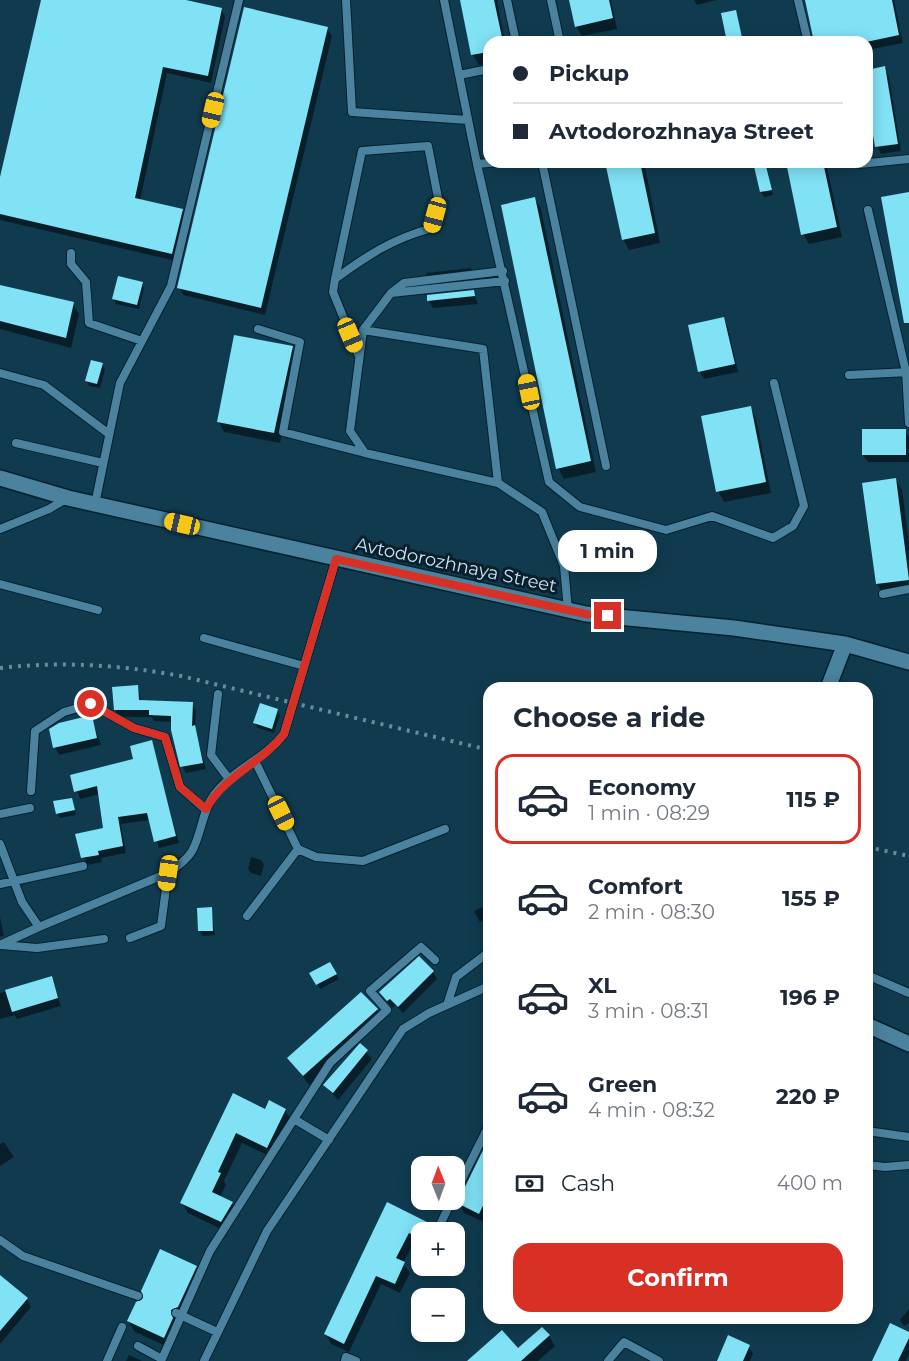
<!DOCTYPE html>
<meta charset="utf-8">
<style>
body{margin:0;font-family:Montserrat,sans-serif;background:#f2f2f3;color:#1f2937;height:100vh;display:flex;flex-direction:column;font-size:22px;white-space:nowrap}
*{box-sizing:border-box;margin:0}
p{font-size:20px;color:#747a83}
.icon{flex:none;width:33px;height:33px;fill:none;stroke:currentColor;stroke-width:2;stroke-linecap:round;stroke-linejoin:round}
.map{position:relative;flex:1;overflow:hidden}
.side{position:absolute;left:483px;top:682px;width:390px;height:642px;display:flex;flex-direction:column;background:#fff;border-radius:18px;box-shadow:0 3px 15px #0003}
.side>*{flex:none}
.guide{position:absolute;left:483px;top:36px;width:390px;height:132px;border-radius:18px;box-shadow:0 3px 15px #0003;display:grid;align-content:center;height:132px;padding:0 30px;background:#fff}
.needle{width:39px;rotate:359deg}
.controls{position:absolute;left:411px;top:1156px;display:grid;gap:12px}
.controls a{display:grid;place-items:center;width:54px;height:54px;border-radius:12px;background:#fff;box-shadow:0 3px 15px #0003;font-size:30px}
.end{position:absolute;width:27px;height:27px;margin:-14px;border:8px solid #d93025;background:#fff;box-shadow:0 0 0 3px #fff}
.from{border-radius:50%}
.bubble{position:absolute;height:42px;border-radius:18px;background:#fff;box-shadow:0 3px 15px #0003;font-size:20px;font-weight:700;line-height:42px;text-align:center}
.car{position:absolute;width:18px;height:36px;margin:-18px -9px;border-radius:8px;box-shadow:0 0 4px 2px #0007;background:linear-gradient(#f5c518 24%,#345 0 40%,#f5c518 0 76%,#345 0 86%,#f5c518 0)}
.guide b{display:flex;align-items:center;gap:21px;height:57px;font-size:22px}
.guide b+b{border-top:2px solid #e0e1e3}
.guide i{width:15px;height:15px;background:#1f2937}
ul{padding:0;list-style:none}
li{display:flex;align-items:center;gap:18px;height:90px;margin:0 12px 9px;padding:0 18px;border:3px solid transparent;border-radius:18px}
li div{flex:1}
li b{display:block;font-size:22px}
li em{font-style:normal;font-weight:700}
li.current{border-color:#d93025}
li>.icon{width:54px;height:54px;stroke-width:1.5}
h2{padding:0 30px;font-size:27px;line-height:72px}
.pay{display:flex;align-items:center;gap:15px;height:66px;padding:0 30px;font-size:22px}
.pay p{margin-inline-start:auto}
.primary-button{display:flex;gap:12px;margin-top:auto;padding:12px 30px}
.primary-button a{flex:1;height:69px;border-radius:18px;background:#d93025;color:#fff;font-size:24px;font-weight:700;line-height:69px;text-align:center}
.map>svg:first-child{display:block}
</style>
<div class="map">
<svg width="909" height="1361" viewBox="0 0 909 1361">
<rect width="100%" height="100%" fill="#103b4f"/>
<path fill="#0007" d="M42,0H179L221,9L225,17L211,83L167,73L140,201L182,210L187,218L176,261L0,220V184Z
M462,0H497L505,42H489V63L479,65L473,55Z
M570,0H611L617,29L582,36L576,26Z
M694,0H717L697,5Z
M806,0H894L903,43L867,50V42H815Z
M327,29L332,36L265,315L183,295L179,287Z
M884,68L889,76L901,151L881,154L877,147L871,106L867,107V71Z
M607,162H644L660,243L629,250L623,239Z
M755,162H766L773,195L764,197L761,192Z
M787,162H826L842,237L809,244L803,234Z
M535,199L541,209L596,472L564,479L558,468Z
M471,268L475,276L430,282L426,273Z
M142,283L144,288L139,309L116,304L114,299Z
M0,287L73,304L79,314L71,348L0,329Z
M473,292L478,304L433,308L429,301Z
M723,319L728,327L738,372L704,379L700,372L690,326Z
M292,348L298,358L280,443L224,432L218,421Z
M102,364L105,369L100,388L89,386L87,381Z
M750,408L756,418L771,493L724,502L718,491Z
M905,431L909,437V462H868L863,455Z
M896,480L902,490L909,544V591L883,594L877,584Z
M137,687L142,702L192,704L196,711L195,730L206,769L186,773L182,766L172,722L154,721L152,717H119L115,709Z
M277,711L280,715L274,733L258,728L255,723Z
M91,717L101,745L59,755L55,747Z
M151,742L179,843L159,848L150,820L121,824L126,853L101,858L102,862L87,865L77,835L105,829L100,794L80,799L72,776L135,760Z
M72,799L76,815L60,818L57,813Z
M251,857L261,860L264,865L261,876L251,873L248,869Z
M482,907L488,918L480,922L474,911Z
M211,908L215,935L203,936L200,931Z
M0,917L4,936L0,937Z
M330,964L339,979L320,989L311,974Z
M433,972L437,979L403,1013L395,1005L392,1008L381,992Z
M51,978L61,1006L17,1019L15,1015L0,1019V993Z
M377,1010L383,1020L309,1085L289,1058Z
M360,1045L372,1059L338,1100L325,1085Z
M234,1095L266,1111L285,1110L291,1120L273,1158L242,1143L224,1181L226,1185L220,1197L232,1203L238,1213L227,1232L188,1213L182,1203Z
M4,1142L14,1157L0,1166V1144Z
M489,1147V1213L484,1222L464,1213L459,1203Z
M387,1204L425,1223L431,1232L422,1233V1245L414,1242L403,1263L410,1273L400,1293L381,1284L349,1352L331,1344L326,1334Z
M196,1267L202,1278L170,1348L135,1332L128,1321Z
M0,1277L27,1299L31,1307L0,1344Z
M909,1309V1323L904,1326L900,1320Z
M909,1333V1354L906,1361H873Z
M549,1336L555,1346L538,1361H470L518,1350Z
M749,1347L753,1354L750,1361H718Z
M129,1355L142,1361H126Z"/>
<path fill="#81e2f6" d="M41,0H186L222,8L208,76L163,67L135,198L183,209L172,254L0,214V177Z
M460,0H494L503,42H489V52L471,55Z
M569,0H609L613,18L575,27Z
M805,0H892L899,35L866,42H814Z
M244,7L328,27L261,308L177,288Z
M736,10L743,42H727L721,13Z
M885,66L898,144L875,147L867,99V70Z
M605,162H640L655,233L622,240Z
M753,162H765L772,190L760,192Z
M786,162H823L837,227L801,235Z
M909,192V323H904L881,197Z
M535,197L591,461L556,469L501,205Z
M118,276L143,282L137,305L112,299Z
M0,285L74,302L66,338L0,321Z
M474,290L475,296L427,301V295Z
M724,317L735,364L698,372L688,325Z
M234,335L293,346L274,433L217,422Z
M91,360L103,363L97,384L85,381Z
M751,406L766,482L716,492L701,416Z
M862,429H906V455H862Z
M896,478L909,580L876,584L862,483Z
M138,685L139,700L193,702L192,726L195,725L203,763L180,767L171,730V716L149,715V710H114L112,687Z
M260,703L278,709L272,729L253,723Z
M92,715L97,738L53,748L49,729L59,723Z
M152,740L176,836L154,842L147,813L118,817L123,846L98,851L99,855L81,858L75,834L103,828L97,786L74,792L70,775L133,759L130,746Z
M72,798L75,810L56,814L53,801Z
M212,907L213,931H198L197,908Z
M419,956L434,971L398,1007L390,999L387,1001L379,992Z
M330,962L337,974L316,985L309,973Z
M52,976L58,998L12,1012L5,990Z
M361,992L378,1009L303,1076L287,1058Z
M360,1043L368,1050L333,1093L323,1085Z
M233,1093L265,1109L269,1100L286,1109L267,1148L236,1133L218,1172L221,1173L212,1192L233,1202L221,1222L180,1203Z
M489,1138V1193L479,1214L457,1203Z
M387,1202L427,1222L419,1238L409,1233L396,1258L405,1262L395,1284L376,1276L344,1344L324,1334Z
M160,1249L197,1266L178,1307L171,1310L173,1318L164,1338L127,1321L136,1302L143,1298L141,1291Z
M0,1275L28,1298L0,1331Z
M890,1323L909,1332V1338L898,1361H872Z
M542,1327L550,1335L521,1361H467L502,1330L518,1348Z
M728,1335L750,1345L743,1361H717Z"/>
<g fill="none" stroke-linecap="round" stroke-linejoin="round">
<defs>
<path id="lane" d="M346,0L352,112L468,120
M444,0L477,164L549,482L580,507L666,530L712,516L773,538L793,526L804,506L774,383
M507,0L516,42
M551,0L560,42
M798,0L808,42
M459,75L489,69
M542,162L606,466
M857,162L859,164L909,159
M477,164L500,162
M868,210L906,372L909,423
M71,253V264L86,282L89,323L142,341
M503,271L404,283L391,293L505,281
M335,279C368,255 392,239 432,228L439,203L428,146L362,151L335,279L333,292L359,356
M391,293L363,330L350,431L365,453L498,483L542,512L564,566L568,610
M258,329L300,342L283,432L365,453
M363,330L483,349L498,483
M0,373L44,385L109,434
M849,375L909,372
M16,443L103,463
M95,504L120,383L171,286L239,0
M0,529L49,509L66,499
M0,584L98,610
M883,594L909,589
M204,638L304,666
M218,694L211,755L229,779
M255,761L298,849L316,857L363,861L445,829
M31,791L35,731L64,712L91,704L134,728L165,737L180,787L205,809
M0,814L30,808
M0,844L22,902L39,927L168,873C177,867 187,860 192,851C202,833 202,811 214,795C233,769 265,759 284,734L336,559
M0,884L83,866
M247,916L298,849
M130,938L161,926L168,873
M2,944L39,927
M1,945L37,948L104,939
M867,975L909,993
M447,1005L456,977L489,952
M294,1119L329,1140
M867,1131L909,1137
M867,1165L885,1167L909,1165
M454,1195L489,1125
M436,1233L452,1200
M0,1240L23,1256L138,1296
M176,1313L217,1332
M138,1346L162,1359L210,1251L294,1119L330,1063L387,1010L370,991L421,947L435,960
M107,1361L122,1327
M204,1361L267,1231L403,1029L429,1013L489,986
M345,1361L346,1357L356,1361
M608,1361L624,1342L659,1361"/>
<path id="street" d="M0,478L68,498L586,614L734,628L845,644L909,662
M828,688L845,644
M867,1025L909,1044"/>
</defs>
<use href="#lane" stroke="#03212f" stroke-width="10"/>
<use href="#street" stroke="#03212f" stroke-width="18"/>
<use href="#lane" stroke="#4b829e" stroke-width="8"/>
<use href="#street" stroke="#4b829e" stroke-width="15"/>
<path stroke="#688c9e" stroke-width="4" stroke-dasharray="3 6" stroke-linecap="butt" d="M0,668C62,661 120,665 181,676L489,750
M867,847L909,856"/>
</g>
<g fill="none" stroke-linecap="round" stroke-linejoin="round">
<path stroke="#d93025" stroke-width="8" d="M91,704L134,728L165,737L180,787L206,809C227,773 261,764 284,734L336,559L586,614L608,616"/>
</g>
<g text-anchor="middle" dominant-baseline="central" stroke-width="6" stroke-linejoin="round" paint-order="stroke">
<g font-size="18" fill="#c7e3f2" stroke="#09202c">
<text transform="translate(456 565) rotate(12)">Avtodorozhnaya Street</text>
</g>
</g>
</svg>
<div class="controls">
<a><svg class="needle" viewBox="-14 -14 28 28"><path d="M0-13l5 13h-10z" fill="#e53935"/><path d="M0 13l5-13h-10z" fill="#747a83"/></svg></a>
<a>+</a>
<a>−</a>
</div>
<i class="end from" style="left:91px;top:704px"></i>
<i class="end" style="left:608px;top:616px"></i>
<div class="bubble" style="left:558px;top:530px;width:99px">1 min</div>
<i class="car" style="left:213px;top:110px;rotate:193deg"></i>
<i class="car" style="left:435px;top:215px;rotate:195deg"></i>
<i class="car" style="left:350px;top:335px;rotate:157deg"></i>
<i class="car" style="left:529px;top:392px;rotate:348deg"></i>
<i class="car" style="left:182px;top:524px;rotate:283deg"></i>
<i class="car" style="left:281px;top:813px;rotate:154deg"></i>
<i class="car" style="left:168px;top:873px;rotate:188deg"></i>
<div class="guide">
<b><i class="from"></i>Pickup</b>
<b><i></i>Avtodorozhnaya Street</b>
</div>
<section class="side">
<h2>Choose a ride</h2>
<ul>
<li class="current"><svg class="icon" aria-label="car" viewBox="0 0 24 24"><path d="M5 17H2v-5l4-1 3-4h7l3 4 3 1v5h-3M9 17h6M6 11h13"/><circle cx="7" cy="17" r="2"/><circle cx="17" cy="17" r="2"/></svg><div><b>Economy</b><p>1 min · 08:29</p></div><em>115 ₽</em></li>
<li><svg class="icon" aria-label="car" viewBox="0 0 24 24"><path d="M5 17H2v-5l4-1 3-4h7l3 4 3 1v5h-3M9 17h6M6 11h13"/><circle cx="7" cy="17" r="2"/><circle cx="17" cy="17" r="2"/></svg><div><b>Comfort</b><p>2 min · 08:30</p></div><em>155 ₽</em></li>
<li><svg class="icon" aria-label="car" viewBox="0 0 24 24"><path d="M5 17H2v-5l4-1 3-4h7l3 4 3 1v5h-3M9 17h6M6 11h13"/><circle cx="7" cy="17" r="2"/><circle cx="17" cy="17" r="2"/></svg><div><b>XL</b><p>3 min · 08:31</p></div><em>196 ₽</em></li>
<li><svg class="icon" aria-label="car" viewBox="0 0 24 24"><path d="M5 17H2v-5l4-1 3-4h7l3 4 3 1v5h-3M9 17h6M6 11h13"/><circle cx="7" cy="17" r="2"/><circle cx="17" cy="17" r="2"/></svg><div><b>Green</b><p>4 min · 08:32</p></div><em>220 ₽</em></li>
</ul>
<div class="pay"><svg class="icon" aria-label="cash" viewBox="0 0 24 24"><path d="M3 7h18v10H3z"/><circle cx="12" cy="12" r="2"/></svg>Cash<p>400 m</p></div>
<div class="primary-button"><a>Confirm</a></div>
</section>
</div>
